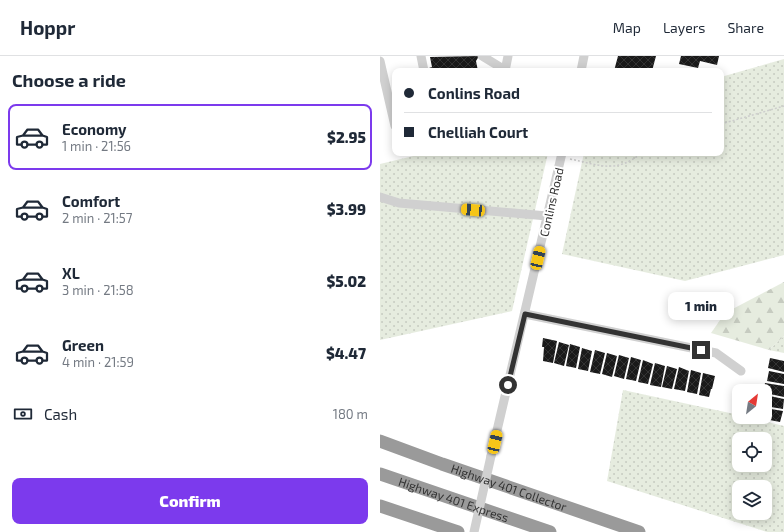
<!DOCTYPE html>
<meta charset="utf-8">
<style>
body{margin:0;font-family:"Exo 2",sans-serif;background:#f2f2f3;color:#1f2937;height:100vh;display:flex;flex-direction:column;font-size:15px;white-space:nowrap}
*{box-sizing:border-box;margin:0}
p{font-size:13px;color:#747a83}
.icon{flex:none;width:22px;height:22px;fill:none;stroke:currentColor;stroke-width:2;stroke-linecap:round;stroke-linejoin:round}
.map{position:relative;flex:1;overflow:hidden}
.details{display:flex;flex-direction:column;background:#fff;width:380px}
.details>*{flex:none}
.banner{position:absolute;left:12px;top:12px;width:332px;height:88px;border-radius:8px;box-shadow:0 2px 10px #0003;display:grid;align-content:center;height:88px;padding:0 12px;background:#fff}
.needle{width:26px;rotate:30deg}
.buttons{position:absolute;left:352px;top:328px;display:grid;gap:8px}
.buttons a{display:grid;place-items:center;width:40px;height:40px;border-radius:8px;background:#fff;box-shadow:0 2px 10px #0003;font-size:20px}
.end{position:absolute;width:18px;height:18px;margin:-9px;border:5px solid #333;background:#fff;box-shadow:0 0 0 2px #fff}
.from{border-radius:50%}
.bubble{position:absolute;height:28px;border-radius:8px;background:#fff;box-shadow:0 2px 10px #0003;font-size:13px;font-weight:800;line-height:28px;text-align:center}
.car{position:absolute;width:12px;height:24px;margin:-12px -6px;border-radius:5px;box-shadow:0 0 3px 1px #0007;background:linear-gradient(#f5c518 24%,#345 0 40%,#f5c518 0 76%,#345 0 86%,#f5c518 0)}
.banner b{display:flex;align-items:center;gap:14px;height:38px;font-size:15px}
.banner b+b{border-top:1px solid #e0e1e3}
.banner i{width:10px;height:10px;background:#1f2937}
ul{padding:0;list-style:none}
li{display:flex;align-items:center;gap:12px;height:66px;margin:0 8px 6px;padding:0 4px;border:2px solid transparent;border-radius:8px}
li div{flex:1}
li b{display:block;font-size:15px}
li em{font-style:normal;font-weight:800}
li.on{border-color:#7c3aed}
li>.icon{width:36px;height:36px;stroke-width:1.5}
h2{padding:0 12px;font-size:18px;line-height:48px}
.pay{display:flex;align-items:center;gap:10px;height:44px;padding:0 12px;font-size:15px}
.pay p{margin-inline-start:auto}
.button{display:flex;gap:8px;margin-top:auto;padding:8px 12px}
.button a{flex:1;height:46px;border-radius:8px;background:#7c3aed;color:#fff;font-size:16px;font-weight:800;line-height:46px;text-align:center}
header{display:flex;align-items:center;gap:24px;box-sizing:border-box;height:56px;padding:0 20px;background:#fff;border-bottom:1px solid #e0e1e3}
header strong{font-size:19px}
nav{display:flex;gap:22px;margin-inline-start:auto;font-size:14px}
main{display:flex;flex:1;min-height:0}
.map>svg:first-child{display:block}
</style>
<header>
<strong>Hoppr</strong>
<nav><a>Map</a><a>Layers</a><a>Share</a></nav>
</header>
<main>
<section class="details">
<h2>Choose a ride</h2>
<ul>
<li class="on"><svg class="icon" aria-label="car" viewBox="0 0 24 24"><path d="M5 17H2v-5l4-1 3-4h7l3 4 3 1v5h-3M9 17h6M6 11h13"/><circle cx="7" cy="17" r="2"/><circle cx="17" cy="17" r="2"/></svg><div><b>Economy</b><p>1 min · 21:56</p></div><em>$2.95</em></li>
<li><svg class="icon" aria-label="car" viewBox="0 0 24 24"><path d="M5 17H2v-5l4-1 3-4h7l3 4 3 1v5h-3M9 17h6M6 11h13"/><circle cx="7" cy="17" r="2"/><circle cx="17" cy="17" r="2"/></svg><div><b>Comfort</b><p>2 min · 21:57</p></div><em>$3.99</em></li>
<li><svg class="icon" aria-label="car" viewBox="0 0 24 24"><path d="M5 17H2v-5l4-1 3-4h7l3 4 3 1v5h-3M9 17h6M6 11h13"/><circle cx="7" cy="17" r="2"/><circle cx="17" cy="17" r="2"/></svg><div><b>XL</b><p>3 min · 21:58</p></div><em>$5.02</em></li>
<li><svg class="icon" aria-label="car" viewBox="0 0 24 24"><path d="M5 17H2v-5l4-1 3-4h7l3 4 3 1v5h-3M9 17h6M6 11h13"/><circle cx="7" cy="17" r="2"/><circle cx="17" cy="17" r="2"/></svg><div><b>Green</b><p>4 min · 21:59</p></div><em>$4.47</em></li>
</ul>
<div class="pay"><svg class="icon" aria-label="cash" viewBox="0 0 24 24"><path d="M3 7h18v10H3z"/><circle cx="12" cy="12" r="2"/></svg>Cash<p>180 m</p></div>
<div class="button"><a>Confirm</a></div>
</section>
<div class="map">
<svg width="404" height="476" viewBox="0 0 404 476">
<defs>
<pattern id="grass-dots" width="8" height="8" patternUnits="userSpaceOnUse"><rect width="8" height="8" fill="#e6ecdf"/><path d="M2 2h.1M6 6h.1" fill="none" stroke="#c6cbc0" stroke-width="1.8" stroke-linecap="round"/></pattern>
<pattern id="forest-firs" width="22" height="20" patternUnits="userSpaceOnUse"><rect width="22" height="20" fill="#e6ecdf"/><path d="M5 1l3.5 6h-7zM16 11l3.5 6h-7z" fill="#c6cbc0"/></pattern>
<pattern id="building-cross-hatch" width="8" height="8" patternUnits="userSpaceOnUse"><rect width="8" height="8" fill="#1a1a1a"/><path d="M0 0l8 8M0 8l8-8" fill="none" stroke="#333"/></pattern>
</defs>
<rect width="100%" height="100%" fill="#fff"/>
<path fill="url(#grass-dots)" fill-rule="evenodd" d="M404,3V199L305,225L182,198L204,97H341V21Z
M46,97H168L132,255L0,284V108Z
M404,280V297L389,294Z
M243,334L359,359V361H366L404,370V476H387L227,425ZM359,383H385V409H359ZM359,431H385V457H359Z"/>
<path fill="url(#forest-firs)" d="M404,226V280L389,294L331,277L345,257Z"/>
<path fill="url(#building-cross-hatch)" d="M99,0L96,5L98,15H49V12L52,11L50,1Z
M238,0H276L272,15H234Z
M301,0H339L337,9L320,5L318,12L299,8Z
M163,282L177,285L173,307L163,305L164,291H162Z
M179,286L189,289L184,310L174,307Z
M190,288L200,291L196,312L186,310Z
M202,292L212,295L208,315L198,313Z
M215,294L225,297L220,318L210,316Z
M227,297L237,300L232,321L222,318Z
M239,299L249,302L244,323L234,320Z
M251,301L261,304L256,325L246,323Z
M390,302L404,305V316L388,312Z
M263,304L273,308L268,328L258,326Z
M275,307L285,310L281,331L270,329Z
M287,310L297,313L292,333L282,331Z
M299,311L309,315L305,335L294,333Z
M311,314L321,317L317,338L307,336Z
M389,315L404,318V328L387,325Z
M323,317L335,320L332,333H331L329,341L319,339Z
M385,327L404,330V341L385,337V335H383Z
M385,339L404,343L403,353L385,350Z
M385,352L403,355L400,366L379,362L385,361Z"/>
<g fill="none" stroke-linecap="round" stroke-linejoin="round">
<path stroke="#cdcdcd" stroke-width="1.5" stroke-dasharray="2 2" stroke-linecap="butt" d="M341,68L404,50
M190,103C220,109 235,118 262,97"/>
<path stroke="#d0d0d0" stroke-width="9" d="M41,0L44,15
M102,0L125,14
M0,5L15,70
M125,15L128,0
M201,15L204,0
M0,141L19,147L167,160
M145,258L336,297L361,315
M111,400L182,97"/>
<g stroke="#9a9a9a" stroke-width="13">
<path id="s1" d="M0,385L62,408L259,476"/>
<path id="s2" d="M0,418L170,476"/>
<path d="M0,450L78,476"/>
</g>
<path stroke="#d0d0d0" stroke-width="9" d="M94,476L111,400"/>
</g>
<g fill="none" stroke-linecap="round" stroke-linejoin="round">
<path stroke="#333" stroke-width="5" d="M128,329L145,258L321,294"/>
</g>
<g text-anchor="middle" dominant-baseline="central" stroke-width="4" stroke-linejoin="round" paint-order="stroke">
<g font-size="12" fill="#333" stroke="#fff">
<text transform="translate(171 146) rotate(-77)">Conlins Road</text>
<text stroke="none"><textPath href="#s1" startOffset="137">Highway 401 Collector</textPath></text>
<text stroke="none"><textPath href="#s2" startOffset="78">Highway 401 Express</textPath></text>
</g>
</g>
</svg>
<div class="buttons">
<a><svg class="needle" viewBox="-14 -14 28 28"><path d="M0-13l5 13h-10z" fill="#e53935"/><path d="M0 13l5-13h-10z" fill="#747a83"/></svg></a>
<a><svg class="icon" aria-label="locate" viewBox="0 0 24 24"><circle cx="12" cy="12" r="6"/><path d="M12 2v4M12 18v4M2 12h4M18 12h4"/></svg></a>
<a><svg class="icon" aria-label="layers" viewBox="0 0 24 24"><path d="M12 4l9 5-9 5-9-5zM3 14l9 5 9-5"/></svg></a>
</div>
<i class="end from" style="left:128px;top:329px"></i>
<i class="end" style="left:321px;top:294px"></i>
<div class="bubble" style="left:288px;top:236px;width:66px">1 min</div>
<i class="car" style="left:93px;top:154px;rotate:275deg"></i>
<i class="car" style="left:158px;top:202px;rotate:13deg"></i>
<i class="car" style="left:115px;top:386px;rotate:13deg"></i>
<div class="banner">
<b><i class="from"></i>Conlins Road</b>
<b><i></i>Chelliah Court</b>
</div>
</div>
</main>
